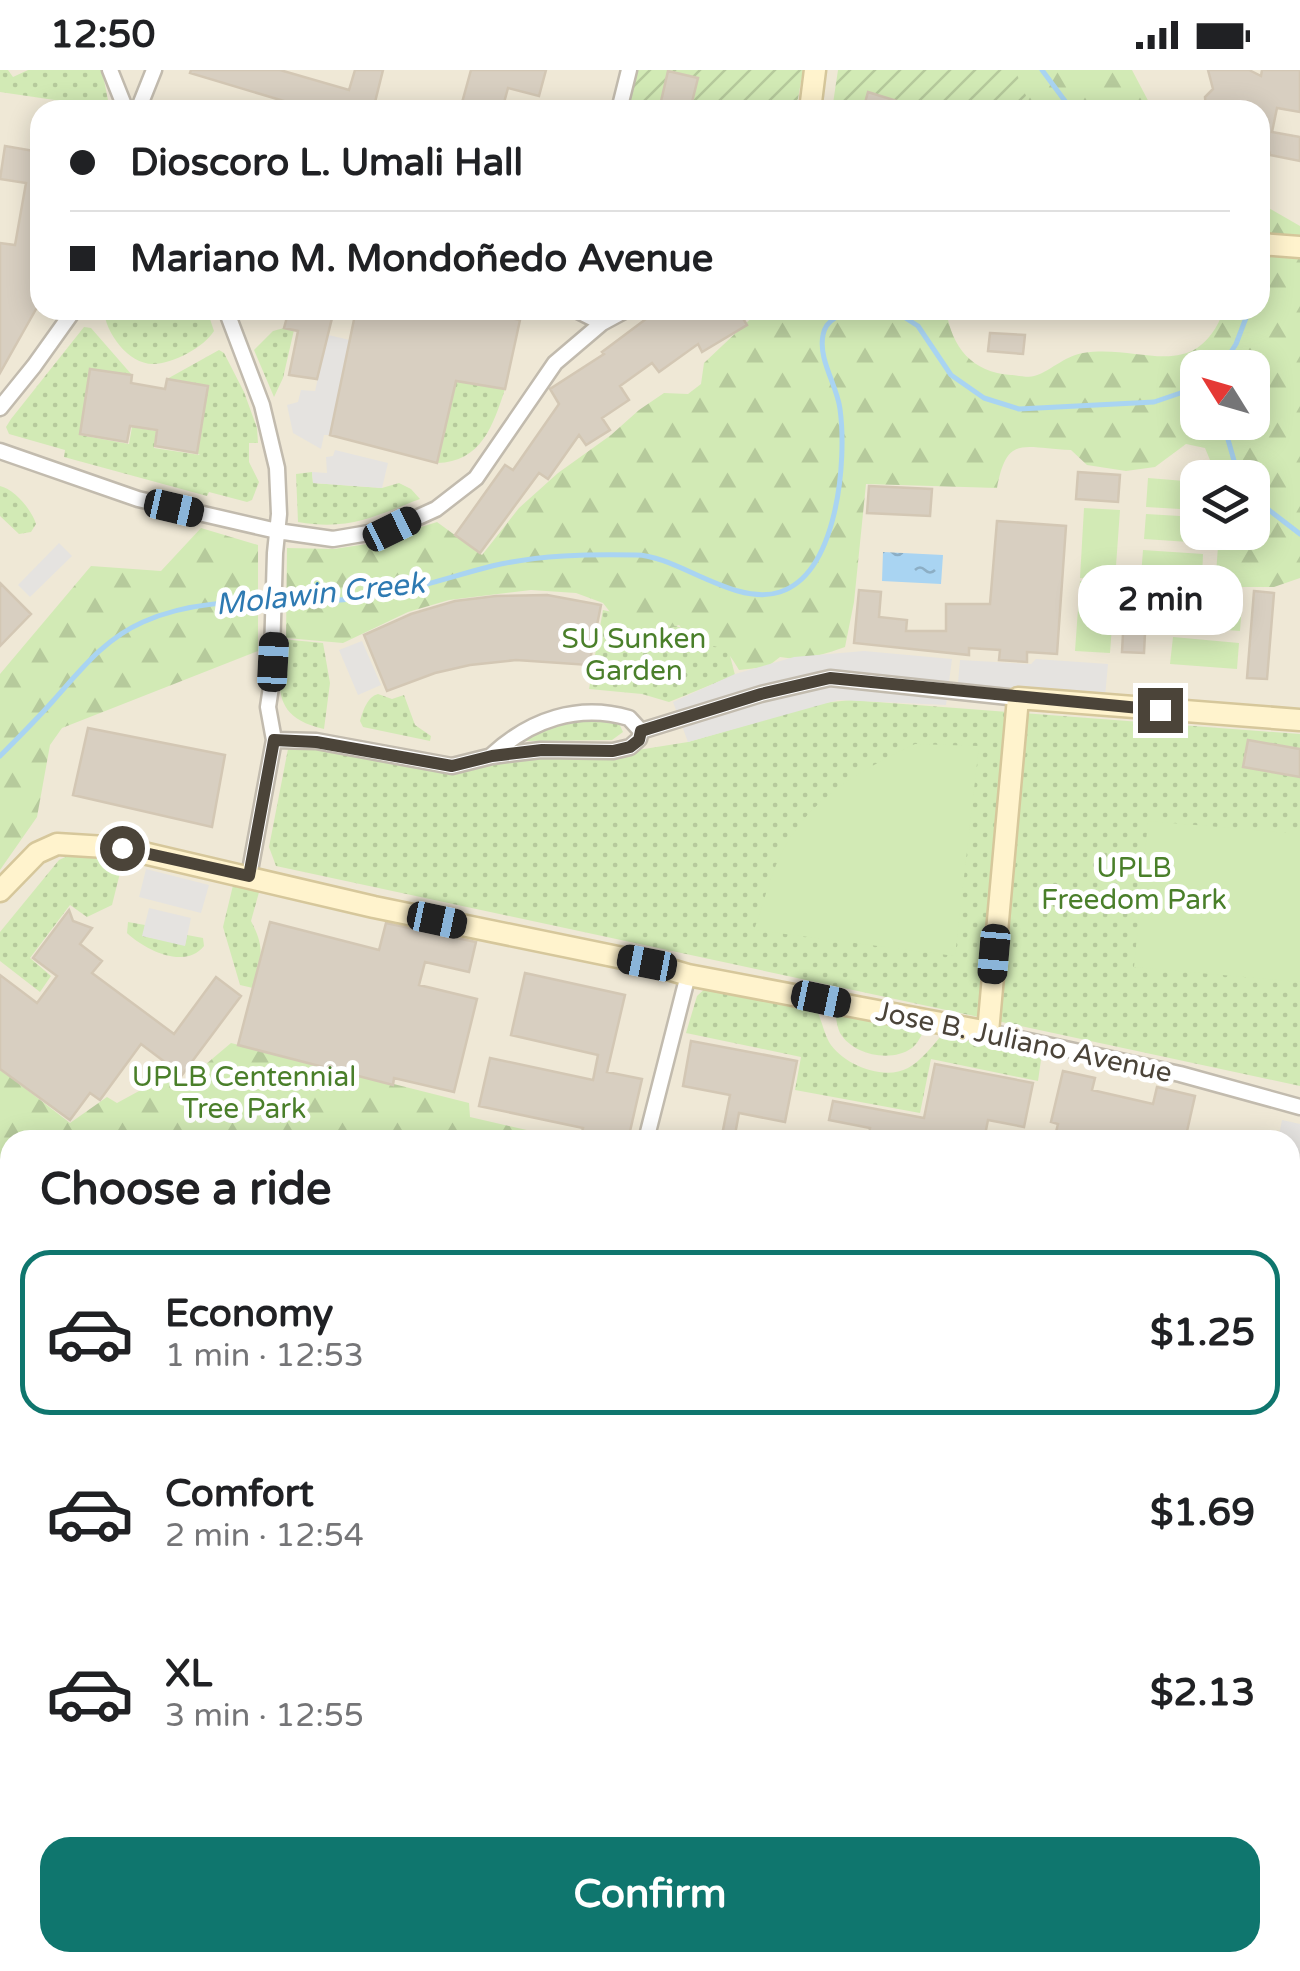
<!DOCTYPE html>
<meta charset="utf-8">
<style>
body{margin:0;font-family:"Varela Round",sans-serif;background:#f2f2f2;color:#202124;height:100vh;display:flex;flex-direction:column;font-size:38px;white-space:nowrap}
*{box-sizing:border-box;margin:0}
p{font-size:32px;color:#757577}
.icon{flex:none;width:55px;height:55px;fill:none;stroke:currentColor;stroke-width:2;stroke-linecap:round;stroke-linejoin:round}
.map{position:relative;flex:1;overflow:hidden}
.side{position:absolute;left:0px;top:1060px;width:1300px;height:842px;display:flex;flex-direction:column;background:#fff;border-radius:30px 30px 0 0;box-shadow:0 5px 25px #0003}
.side>*{flex:none}
.guide{position:absolute;left:30px;top:30px;width:1240px;height:220px;border-radius:30px;box-shadow:0 5px 25px #0003;display:grid;align-content:center;height:220px;padding:0 40px;background:#fff}
.needle{width:65px;rotate:307deg}
.controls{position:absolute;left:1180px;top:280px;display:grid;gap:20px}
.controls a{display:grid;place-items:center;width:90px;height:90px;border-radius:20px;background:#fff;box-shadow:0 5px 25px #0003;font-size:50px}
.end{position:absolute;width:45px;height:45px;margin:-22px;border:12px solid #4b4439;background:#fff;box-shadow:0 0 0 5px #fff}
.from{border-radius:50%}
.bubble{position:absolute;height:70px;border-radius:30px;background:#fff;box-shadow:0 5px 25px #0003;font-size:32px;font-weight:700;line-height:70px;text-align:center}
.car{position:absolute;width:30px;height:60px;margin:-30px -15px;border-radius:12px;box-shadow:0 0 8px 2px #0007;background:linear-gradient(#222 24%,#8ab4d8 0 40%,#222 0 76%,#8ab4d8 0 86%,#222 0)}
.guide b{display:flex;align-items:center;gap:35px;height:95px;font-size:38px}
.guide b+b{border-top:2px solid #e0e0e0}
.guide i{width:25px;height:25px;background:#202124}
ul{padding:0;list-style:none}
li{display:flex;align-items:center;gap:30px;height:165px;margin:0 20px 15px;padding:0 20px;border:5px solid transparent;border-radius:30px}
li div{flex:1}
li b{display:block;font-size:38px}
li em{font-style:normal;font-weight:700}
li.current{border-color:#0f766e}
li>.icon{width:90px;height:90px;stroke-width:1.5}
h2{padding:0 40px;font-size:45px;line-height:120px}
.button{display:flex;gap:20px;margin-top:auto;padding:20px 40px}
.button a{flex:1;height:115px;border-radius:30px;background:#0f766e;color:#fff;font-size:40px;font-weight:700;line-height:115px;text-align:center}
.status{display:flex;justify-content:space-between;align-items:center;height:70px;padding:0 50px;background:#fff;direction:ltr}
.status svg{height:28px;fill:currentColor}
.map>svg:first-child{display:block}
</style>
<div class="status"><b>12:50</b><svg viewBox="0 0 49 12"><path d="M0 12V9h3v3zM5 12V6h3v6zM10 12V3h3v9zM15 12V0h3v12zM26 1h20v11H26zM47 4h2v5h-2z"/></svg></div>
<div class="map">
<svg width="1300" height="1901" viewBox="0 0 1300 1901">
<defs>
<pattern id="grass-dots" width="8" height="8" patternUnits="userSpaceOnUse" patternTransform="scale(2.5)"><rect width="8" height="8" fill="#d2eab5"/><path d="M2 2h.1M6 6h.1" fill="none" stroke="#b6ca9c" stroke-width="1.8" stroke-linecap="round"/></pattern>
<pattern id="forest-firs" width="22" height="20" patternUnits="userSpaceOnUse" patternTransform="scale(2.5)"><rect width="22" height="20" fill="#d2eab5"/><path d="M5 1l3.5 6h-7zM16 11l3.5 6h-7z" fill="#b6ca9c"/></pattern>
<pattern id="garden-furrows" width="10" height="10" patternUnits="userSpaceOnUse" patternTransform="scale(2.5)"><rect width="10" height="10" fill="#d2eab5"/><path d="M-1 1l2-2M0 10L10 0M9 11l2-2" fill="none" stroke="#b6ca9c"/></pattern>
<pattern id="water-ripples" width="26" height="14" patternUnits="userSpaceOnUse" patternTransform="scale(2.5)"><rect width="26" height="14" fill="#a9d4f2"/><path d="M2 4q2-2 4 0t4 0M15 11q2-2 4 0t4 0" fill="none" stroke="#8caec5"/></pattern>
</defs>
<rect width="100%" height="100%" fill="#f6f3ec"/>
<path fill="#efe8d6" fill-rule="evenodd" d="M0,0H1300V1901H307L301,1893L1290,1892V1070H10V1519L0,1509ZM40,40H1260V240H40ZM1198,298H1252V352H1198ZM1198,408H1252V462H1198Z"/>
<path fill="url(#grass-dots)" d="M0,0H8L13,7L28,0H102L110,40H74L75,33L0,22Z
M104,240H207L214,261C204,277 173,294 153,294C128,294 105,262 104,240Z
M84,257L91,258L132,305L90,299L80,365L129,374L132,357L156,361L154,378L200,385L197,383L208,316L167,309L219,280L224,283L244,322L257,358L258,373H249V392L259,412L252,430L247,432L209,422L207,426L64,387L65,380L9,364L6,357L11,349Z
M284,258L294,260L283,308L274,327L254,280L273,261Z
M456,311L505,319C493,356 481,392 437,393Z
M312,402L313,413L382,418L399,413L411,419L420,429C375,446 349,461 298,452L296,404Z
M0,416C14,419 32,440 36,454L31,462L19,464L0,446Z
M603,540L673,555L727,574L735,605L669,632L642,624L589,619Z
M281,569L323,573L330,613L324,659C269,646 280,616 281,569Z
M378,624L392,629L404,625L415,655L431,666L430,671L363,657L360,651C363,641 367,627 378,624Z
M851,630L1300,664V1016L276,796L269,777L288,679L295,672L455,699L506,684L619,683L688,672L822,633Z
M583,650L618,651L623,662L612,670L521,671L520,667L560,653Z
M76,782L124,787L112,835L87,847L70,835L30,888L51,906L40,922L0,891V862L59,790Z
M235,807L261,815L251,851C266,880 261,888 253,918L240,915L223,857Z
M128,852L145,855L143,866L185,875L187,865L203,868L204,876C185,900 145,880 127,863Z
M709,915L814,935C821,946 823,961 829,972C843,995 884,1011 908,998C921,991 932,976 943,964L1042,983L1038,1011L931,989L920,1043L795,1020L801,987L686,963L697,926Z
M834,939L925,959C921,966 918,973 912,978C891,993 853,985 840,963C837,957 836,946 834,939Z"/>
<path fill="url(#forest-firs)" fill-rule="evenodd" d="M851,0H1132L1153,40H903Z
M1260,133L1300,156V508L1274,517H1215L1219,463L1252,462V408L1217,407L1205,378L1186,374L1155,397L1126,401L1087,395L1071,380C1023,378 1007,364 997,418L866,414L854,532L845,577C822,585 804,591 780,587L767,597L739,600C724,575 724,577 694,574L679,555L647,566L621,556L603,533L576,523L531,520L449,530L408,542L343,573L286,568L287,478L334,479L367,474L437,452L482,485L519,438L558,403L611,365L639,340L664,323L688,324L701,314L704,293L760,240H946C952,278 972,302 1011,305C1017,305 1028,308 1034,306C1048,303 1064,286 1083,283C1141,273 1195,316 1224,240H1260ZM1198,298H1252V352H1198Z
M201,458L258,475V581L62,658L50,675L37,747L0,800V604L91,496L161,501Z
M231,973L469,1033L470,1047L553,1066L552,1070H10V1139L0,1136V999L70,1053L107,1027L117,1033L161,1009L186,1011Z
M1290,1186L1300,1189V1302L1290,1297Z
M0,1314L10,1325V1892H488L494,1901H0Z"/>
<path fill="url(#garden-furrows)" d="M632,0H803L796,40H623Z
M838,0H1015L1032,40H832Z"/>
<path fill="#d2eab5" d="M1148,408L1197,412V440L1146,437Z
M1084,438L1120,440L1115,510L1080,508Z
M1146,444L1197,447L1198,462L1205,463L1204,473L1144,469Z
M1143,480L1203,484L1202,509L1141,506Z
M1080,511L1115,514L1110,583L1075,581Z
M1176,530L1242,535L1240,561L1173,556Z
M1173,567L1239,573L1237,599L1170,594Z
M915,674L979,676L955,886L754,860C763,836 769,809 780,786C807,729 861,700 915,674Z
M1148,751L1300,764V912L1134,897Z"/>
<path fill="#e5e3e0" d="M328,265L350,270L330,365H324L321,379L293,363L287,335L298,332L301,320L315,321Z
M335,380L388,393L382,418L313,413L312,402L327,403L326,387L333,386Z
M59,473L72,486L30,527L18,515Z
M362,571L381,615L358,625L339,580Z
M864,581L952,589L946,635L838,630L688,672L673,632L735,604L794,587Z
M1036,589L1108,594L1105,627L958,613L960,590L1031,594Z
M146,799L209,815L201,843L139,827Z
M149,838L191,848L185,876L142,866Z
M1282,1050L1300,1054V1119L1290,1172V1070H1278Z"/>
<path fill="url(#water-ripples)" d="M883,482L943,485L941,514L882,511Z"/>
<g fill="none" stroke-linecap="round" stroke-linejoin="round">
<path stroke="#a9d4f2" stroke-width="5" d="M1042,0L1068,35L1077,40
M893,240L918,256L951,305L984,328L1019,339L1154,332L1198,317
M1221,298L1236,274L1249,240
M1223,352L1239,408
M1252,427L1300,464
M0,686C18,668 36,650 53,631C80,601 104,569 143,552C210,522 282,536 352,529C402,524 445,508 492,496C539,485 588,484 636,485C676,485 735,537 780,522C838,503 847,390 840,339C837,315 818,290 823,265C826,248 842,244 857,240
M0,1655L10,1689
M178,1892L183,1901"/>
</g>
<path fill="#d8cfc1" stroke="#d3c7b4" stroke-width="2.5" d="M191,0H280L349,20L355,0H383L373,40H314L190,3Z
M471,0H546L539,26L508,18L502,40H460Z
M1208,0H1249L1261,6L1262,0H1300V42L1277,38L1272,62L1300,67V91L1270,85L1269,81L1267,94H1260V40H1206L1205,27L1213,19Z
M668,1L698,8L690,40H659Z
M868,22L916,37L915,40H863Z
M5,76L40,82V232L0,303V173L15,175L26,113L0,109Z
M289,240H334L317,309L289,305L298,261L284,258Z
M356,240H471L520,250L505,319L456,311L437,393L330,365Z
M658,240H738L747,255L702,282L698,274L659,302L652,293L620,316L629,330L602,348L610,360L586,375L579,365L548,409L539,403L480,483L455,465L505,395L513,400L559,334L550,319L604,284L602,282Z
M990,263L1025,265L1023,284L988,281Z
M90,299L132,305L131,313L165,319L167,309L208,316L197,383L155,376L157,360L130,356L127,372L80,364Z
M1078,402L1120,405L1118,432L1076,429Z
M869,416L932,419L930,446L867,443Z
M997,451L1066,456L1057,584L1027,582V592L999,590L1000,580L969,578V585L854,573L859,520L881,522L879,547L907,550L906,561H946V534H990Z
M0,513L31,544L0,576Z
M1129,521L1158,523V544L1146,543L1144,583L1122,582L1125,527H1129Z
M1254,521L1274,523L1267,609L1247,608Z
M547,525L601,535L589,595L516,590L470,595L435,603L387,621L364,565L411,544L455,531L496,526Z
M88,658L225,685L212,757L73,725Z
M1248,670L1300,679V707L1243,697Z
M69,840L73,851L92,858L80,874L102,891L92,903L174,964L216,907L241,926L182,1005L141,974L100,1030L90,1023L70,1050L0,999V905L37,933L57,906L33,888Z
M270,852L379,880L386,853L476,872L469,902L425,892L419,915L477,929L454,1022L394,1008L393,1015L238,975Z
M525,903L625,925L607,1002L642,1009L628,1070H580L583,1058L479,1036L490,988L593,1010L598,985L511,965Z
M691,971L797,991L785,1052L739,1043L734,1070H721L730,1025L683,1016Z
M935,994L1033,1013L1024,1057L988,1050L984,1070H868L870,1058L829,1050L833,1031L924,1048Z
M1063,1001L1095,1008L1092,1020L1153,1034L1157,1017L1195,1026L1185,1070H1054L1058,1054L1051,1052Z"/>
<g fill="none" stroke-linecap="round" stroke-linejoin="round">
<defs>
<path id="street" d="M110,0L126,40
M138,40L154,0
M619,40L629,0
M226,240L262,335L277,398L279,444L275,483L271,617L268,637L274,670L249,806
M576,240L602,253
M0,338L34,296L74,240
M0,381L138,429L277,461L333,469L392,459L436,439L476,408L555,293L602,253L626,240
M274,670L316,671L452,696L492,686L541,680L613,681L630,677L639,669L641,661L761,624L830,608L1018,628
M492,685C530,650 578,633 629,648L641,661
M988,962L1180,1004L1300,1037
M646,1070L688,905
M0,1179L10,1181
M1290,1313L1300,1319
M1290,1534L1300,1541
M1290,1704L1300,1701
M686,1892L692,1901
M931,1901L936,1892
M1137,1901L1143,1892"/>
<path id="secondary" d="M810,40L815,0
M1260,174L1300,177
M0,821L37,783L57,774L122,778L374,837L647,893L688,905L988,962L1018,628L1300,650"/>
</defs>
<use href="#street" stroke="#c2bbae" stroke-width="19"/>
<use href="#secondary" stroke="#d6c79b" stroke-width="25"/>
<use href="#street" stroke="#fff" stroke-width="14"/>
<use href="#secondary" stroke="#fff3cd" stroke-width="20"/>
</g>
<g fill="none" stroke-linecap="round" stroke-linejoin="round">
<path stroke="#4b4439" stroke-width="12" d="M122,778L249,806L274,670L316,672L452,696L492,686L542,680L613,681L630,677L639,670L641,661L761,624L830,608L1160,640"/>
</g>
<g text-anchor="middle" dominant-baseline="central" stroke-width="10" stroke-linejoin="round" paint-order="stroke">
<g font-size="28" fill="#4a7f2a" stroke="#fff">
<text x="634" y="569">SU Sunken<tspan x="634" dy="32">Garden</tspan></text>
<text x="1134" y="798">UPLB<tspan x="1134" dy="32">Freedom Park</tspan></text>
<text x="244" y="1007">UPLB Centennial<tspan x="244" dy="32">Tree Park</tspan></text>
</g>
<g font-size="28" fill="#4b4439" stroke="#fff">
<text transform="translate(1024 972) rotate(12)">Jose B. Juliano Avenue</text>
</g>
<g font-size="30" font-style="italic" fill="#2e7ab2" stroke="#fff">
<text transform="translate(320 524) rotate(-6)">Molawin Creek</text>
</g>
</g>
</svg>
<div class="controls">
<a><svg class="needle" viewBox="-14 -14 28 28"><path d="M0-13l5 13h-10z" fill="#e53935"/><path d="M0 13l5-13h-10z" fill="#757577"/></svg></a>
<a><svg class="icon" aria-label="layers" viewBox="0 0 24 24"><path d="M12 4l9 5-9 5-9-5zM3 14l9 5 9-5"/></svg></a>
</div>
<i class="end from" style="left:122px;top:778px"></i>
<i class="end" style="left:1160px;top:640px"></i>
<div class="bubble" style="left:1078px;top:495px;width:165px">2 min</div>
<i class="car" style="left:174px;top:438px;rotate:103deg"></i>
<i class="car" style="left:392px;top:459px;rotate:64deg"></i>
<i class="car" style="left:273px;top:592px;rotate:3deg"></i>
<i class="car" style="left:437px;top:850px;rotate:102deg"></i>
<i class="car" style="left:994px;top:884px;rotate:185deg"></i>
<i class="car" style="left:647px;top:893px;rotate:281deg"></i>
<i class="car" style="left:821px;top:929px;rotate:102deg"></i>
<div class="guide">
<b><i class="from"></i>Dioscoro L. Umali Hall</b>
<b><i></i>Mariano M. Mondoñedo Avenue</b>
</div>
<section class="side">
<h2>Choose a ride</h2>
<ul>
<li class="current"><svg class="icon" aria-label="car" viewBox="0 0 24 24"><path d="M5 17H2v-5l4-1 3-4h7l3 4 3 1v5h-3M9 17h6M6 11h13"/><circle cx="7" cy="17" r="2"/><circle cx="17" cy="17" r="2"/></svg><div><b>Economy</b><p>1 min · 12:53</p></div><em>$1.25</em></li>
<li><svg class="icon" aria-label="car" viewBox="0 0 24 24"><path d="M5 17H2v-5l4-1 3-4h7l3 4 3 1v5h-3M9 17h6M6 11h13"/><circle cx="7" cy="17" r="2"/><circle cx="17" cy="17" r="2"/></svg><div><b>Comfort</b><p>2 min · 12:54</p></div><em>$1.69</em></li>
<li><svg class="icon" aria-label="car" viewBox="0 0 24 24"><path d="M5 17H2v-5l4-1 3-4h7l3 4 3 1v5h-3M9 17h6M6 11h13"/><circle cx="7" cy="17" r="2"/><circle cx="17" cy="17" r="2"/></svg><div><b>XL</b><p>3 min · 12:55</p></div><em>$2.13</em></li>
</ul>
<div class="button"><a>Confirm</a></div>
</section>
</div>
